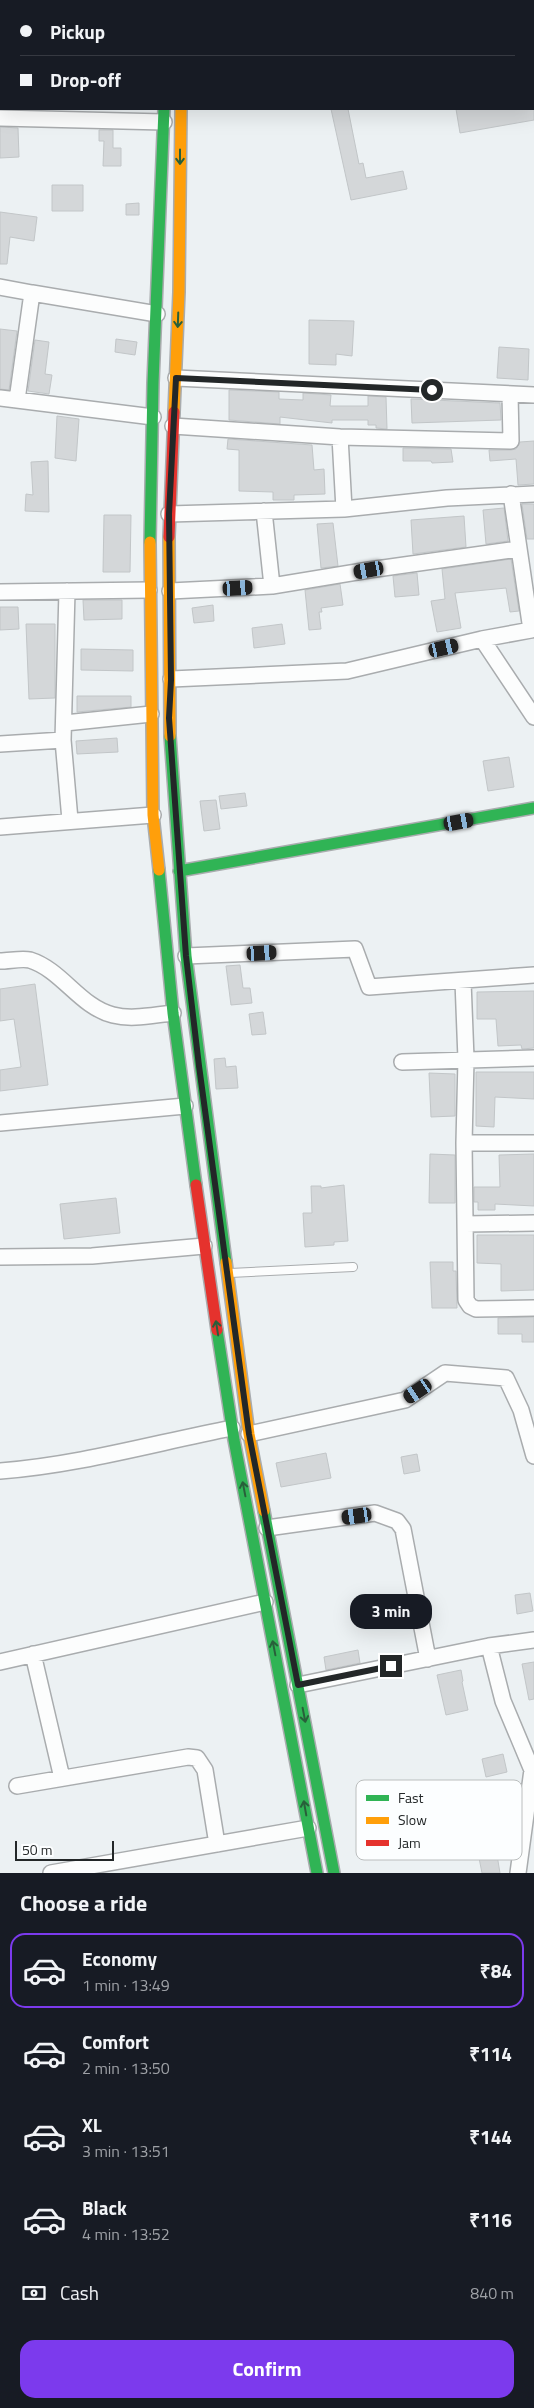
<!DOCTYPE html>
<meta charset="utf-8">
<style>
body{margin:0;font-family:"Titillium Web",sans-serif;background:#20242c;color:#f1f3f6;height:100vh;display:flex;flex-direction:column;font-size:19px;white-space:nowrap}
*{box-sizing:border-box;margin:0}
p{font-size:16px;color:#9ea1a6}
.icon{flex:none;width:28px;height:28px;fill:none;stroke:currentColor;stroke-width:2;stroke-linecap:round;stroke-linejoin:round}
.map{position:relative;height:1873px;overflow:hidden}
.side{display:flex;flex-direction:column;background:#171b24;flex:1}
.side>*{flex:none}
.top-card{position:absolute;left:0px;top:0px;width:535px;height:110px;box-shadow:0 5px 20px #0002;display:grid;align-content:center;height:110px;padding:0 20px;background:#171b24}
.scale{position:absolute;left:15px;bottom:12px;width:99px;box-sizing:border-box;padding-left:5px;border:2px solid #232728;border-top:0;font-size:14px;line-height:18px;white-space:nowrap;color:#232728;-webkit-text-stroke:4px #fcfeff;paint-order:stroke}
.end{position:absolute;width:22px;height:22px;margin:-11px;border:6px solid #232728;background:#fff;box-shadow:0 0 0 2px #fff}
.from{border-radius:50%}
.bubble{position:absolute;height:35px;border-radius:15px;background:#171b24;box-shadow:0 5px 20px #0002;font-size:16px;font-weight:700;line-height:35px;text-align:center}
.car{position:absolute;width:15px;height:30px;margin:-15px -8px;border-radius:6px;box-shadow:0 0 4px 1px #0007;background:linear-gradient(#222 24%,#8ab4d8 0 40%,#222 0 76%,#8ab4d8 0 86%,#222 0)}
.top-card b{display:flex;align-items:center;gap:18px;height:48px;font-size:19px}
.top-card b+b{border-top:1px solid #363941}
.top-card i{width:12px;height:12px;background:#f1f3f6}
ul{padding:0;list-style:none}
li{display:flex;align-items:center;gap:15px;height:75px;margin:0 10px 8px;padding:0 10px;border:2px solid transparent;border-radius:15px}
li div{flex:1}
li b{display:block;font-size:19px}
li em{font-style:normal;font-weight:700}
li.selected{border-color:#7c3aed}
li>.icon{width:45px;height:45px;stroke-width:1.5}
h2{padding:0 20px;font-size:22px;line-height:60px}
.pay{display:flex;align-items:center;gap:12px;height:55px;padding:0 20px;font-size:19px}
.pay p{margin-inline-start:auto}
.cta{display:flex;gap:10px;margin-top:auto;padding:10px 20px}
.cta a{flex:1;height:58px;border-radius:15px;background:#7c3aed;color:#fff;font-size:20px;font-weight:700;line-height:58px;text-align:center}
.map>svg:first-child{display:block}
</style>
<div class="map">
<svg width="534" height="1873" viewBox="0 0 534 1873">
<rect width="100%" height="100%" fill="#ecf1f3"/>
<path fill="#d4d7d9" stroke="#c2c6c8" d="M331,109H348L359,164L363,163L366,178L403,171L407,189L351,200Z
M456,109H534V120L460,133Z
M0,127L18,128L19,157L0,158Z
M99,130H113V148H121V166H103L104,141H99Z
M52,185H83V211H52Z
M139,203V215H126V204Z
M0,212L37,217L34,241L10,237L7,264H0Z
M309,320L354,321L352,356L336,354V365L309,364Z
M0,329L17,331L9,390L0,389Z
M116,339L137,342L135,355L115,352Z
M35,340L49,342L45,374L52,375L49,394L28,391Z
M499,347L529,349L528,380L497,378Z
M229,390L279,392V399L303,400V393L331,395L330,406H368V396L386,397L387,429L376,428V425H368V420H332V423L280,417V424L229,420Z
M411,399L500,403L501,420L412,423Z
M57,416L79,419L76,461L55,458Z
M228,439L312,445L314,470L324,469L325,494L294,495V500H273V492L239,491V450L227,449Z
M534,441V484L518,485L516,459L490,461L489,450H511L516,449L520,442Z
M403,448L451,449L453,462L432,463L431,461H403Z
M48,461L49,512L25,511L26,494L33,495L31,462Z
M522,504H534V539H527Z
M504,508L508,541L486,544L483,510Z
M104,515H131L130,572H103Z
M464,516L466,547L413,554L411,520Z
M333,523L338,566L321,568L317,524Z
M511,559L519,611L510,612L506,588L455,593L461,628L437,632L431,601L445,599L442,569Z
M417,573L419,595L395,597L393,576Z
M340,584L343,605L321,608L322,612H319L321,629L309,630L305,590Z
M83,600H122V619L84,620Z
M213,605L214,621L194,623L192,608Z
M0,607H18L19,629L0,630Z
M26,624H55V698L29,699Z
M282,624L285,644L254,648L252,628Z
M81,649L133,650V671L81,670Z
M77,696H131V707L77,712Z
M117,738L118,752L77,754L76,741Z
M509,757L514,787L488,791L483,761Z
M245,793L247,806L221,809L219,796Z
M216,800L220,829L204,831L200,801Z
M240,965L243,988H250L252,1003L231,1005L226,966Z
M35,984L48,1085L0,1091V1070L21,1067L14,1019L0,1021V989Z
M534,991V1048L522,1049L521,1045L498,1046L496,1019H477V992Z
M263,1012L266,1034L252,1035L249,1014Z
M225,1058L226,1067L236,1066L238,1088L216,1089L214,1059Z
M476,1072H534V1099L495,1097L494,1127L476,1126Z
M429,1073L455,1074V1116L431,1117Z
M430,1154L455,1155V1203H429Z
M534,1154V1206L495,1204V1210H478V1202H474V1187H500L499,1155Z
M344,1185L348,1241L334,1242V1245L305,1247L303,1213H312L311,1186H321V1188Z
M116,1198L120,1233L64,1239L60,1204Z
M477,1235H534V1290L501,1291V1264L477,1263Z
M430,1262H453V1271H456L457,1308H432Z
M534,1317V1342H522V1334H498V1318Z
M326,1453L331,1478L281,1487L276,1463Z
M417,1454L420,1471L404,1474L401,1457Z
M530,1593L533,1611L517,1614L515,1595Z
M358,1650L360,1663L326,1670L324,1657Z
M534,1662V1699L529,1700L522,1664Z
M461,1670L463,1681L462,1682L468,1710L446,1715L437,1675Z
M503,1754L507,1772L486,1777L482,1759Z
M497,1855L500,1873H482L479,1858Z"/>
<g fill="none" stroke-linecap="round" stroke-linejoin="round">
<defs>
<path id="lane" d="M230,1273L353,1267"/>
<path id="street" d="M318,1L325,0
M0,12H1
M0,118L164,122
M0,287L32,293
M176,378L534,395
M0,398L17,400L32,293L157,314
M17,400L153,417
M173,426L340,437L511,441L510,394
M340,437L344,509
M169,514L344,509L447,498L534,494
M272,586L369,570L518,549
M67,591L63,740L70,820
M170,591L272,586L264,511
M0,592L149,590
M482,639L534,717
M171,679L347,671L482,639L531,630L511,494
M65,723L151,714
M0,744L63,740
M0,827L153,815
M186,956L355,949L369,987L534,975
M0,961C9,961 22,958 30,960C62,970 80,1007 113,1015C132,1020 153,1015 173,1013
M463,981L466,1059L464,1143L466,1300L470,1306L476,1309L534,1308
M402,1062L534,1058
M0,1123L185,1106
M464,1143H534
M466,1224L534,1223
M0,1257L92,1256L204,1246
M249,1434L405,1400L445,1373L506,1378L521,1410L534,1456
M0,1471C79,1465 155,1443 232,1428
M267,1528L375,1513L397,1521L403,1529L428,1659
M489,1646L534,1640
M33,1654L62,1778
M0,1662L265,1602
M298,1685L489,1646L503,1701L532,1770L518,1873
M17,1786L188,1757L197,1758L205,1770L217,1844
M51,1873L308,1828"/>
<path id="fast" d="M170,0V1
M192,0V1
M150,542L153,383L164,109
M170,736L186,956L226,1262
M159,870L173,1013L196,1185
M179,871L534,808
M217,1330L234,1440L317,1873
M264,1511L334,1873"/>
<path id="slow" d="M174,412L179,292L181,109
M169,537L170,736
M150,542L153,815L159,870
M226,1262L249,1434L264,1511"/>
<path id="jam" d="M169,537L174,412
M196,1185L217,1330"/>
</defs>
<use href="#lane" stroke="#a9acae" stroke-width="10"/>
<use href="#street" stroke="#a9acae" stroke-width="18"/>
<use href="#fast" stroke="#a9acae" stroke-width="14"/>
<use href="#slow" stroke="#a9acae" stroke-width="14"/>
<use href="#jam" stroke="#a9acae" stroke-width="14"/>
<use href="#lane" stroke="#fcfdfd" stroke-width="8"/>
<use href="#street" stroke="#fcfdfd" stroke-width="15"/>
<use href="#fast" stroke="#30b455" stroke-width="11"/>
<use href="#slow" stroke="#ff9f0a" stroke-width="11"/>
<use href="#jam" stroke="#e5322d" stroke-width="11"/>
</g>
<defs><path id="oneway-shaft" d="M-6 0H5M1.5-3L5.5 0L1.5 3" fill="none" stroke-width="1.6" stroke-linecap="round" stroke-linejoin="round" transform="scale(1.25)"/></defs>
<g stroke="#285f3a">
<use href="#oneway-shaft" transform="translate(180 157) rotate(90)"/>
<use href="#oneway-shaft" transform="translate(178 320) rotate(92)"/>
<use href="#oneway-shaft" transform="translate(217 1328) rotate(-99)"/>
<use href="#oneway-shaft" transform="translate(244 1489) rotate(-101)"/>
<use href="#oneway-shaft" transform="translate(274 1648) rotate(-101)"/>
<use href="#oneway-shaft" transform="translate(304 1715) rotate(79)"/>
<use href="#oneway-shaft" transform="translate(305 1808) rotate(-100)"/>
</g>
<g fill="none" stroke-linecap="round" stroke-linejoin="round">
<path stroke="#232728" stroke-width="6" d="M391,1666L298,1685L249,1434L199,1066L186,956L169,718L171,680L169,514L176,378L432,390"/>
</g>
<rect x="356" y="1780" width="166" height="80" rx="8" fill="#fcfeff" stroke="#bbbebe" stroke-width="1"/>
<rect x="366" y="1795" width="23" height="6" fill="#30b455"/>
<rect x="366" y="1817" width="23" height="7" fill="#ff9f0a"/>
<rect x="366" y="1840" width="23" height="6" fill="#e5322d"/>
<g font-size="14" fill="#232728">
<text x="398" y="1803">Fast</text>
<text x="398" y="1825">Slow</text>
<text x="398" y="1848">Jam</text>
</g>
</svg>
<div class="scale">50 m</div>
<i class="end from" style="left:432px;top:390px"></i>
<i class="end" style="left:391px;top:1666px"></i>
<div class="bubble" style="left:350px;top:1594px;width:82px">3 min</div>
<i class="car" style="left:369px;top:570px;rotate:260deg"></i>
<i class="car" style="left:238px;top:588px;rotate:87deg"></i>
<i class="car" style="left:444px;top:648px;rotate:77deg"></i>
<i class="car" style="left:459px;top:822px;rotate:80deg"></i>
<i class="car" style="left:262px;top:953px;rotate:87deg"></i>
<i class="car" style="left:418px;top:1391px;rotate:236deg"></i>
<i class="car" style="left:357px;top:1516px;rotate:262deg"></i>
<div class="top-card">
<b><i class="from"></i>Pickup</b>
<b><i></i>Drop-off</b>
</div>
</div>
<section class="side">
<h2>Choose a ride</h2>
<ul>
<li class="selected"><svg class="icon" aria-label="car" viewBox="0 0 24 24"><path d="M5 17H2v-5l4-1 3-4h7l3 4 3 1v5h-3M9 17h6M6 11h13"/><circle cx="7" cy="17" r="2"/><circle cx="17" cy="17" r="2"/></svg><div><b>Economy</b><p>1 min · 13:49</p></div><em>₹84</em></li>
<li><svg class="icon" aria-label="car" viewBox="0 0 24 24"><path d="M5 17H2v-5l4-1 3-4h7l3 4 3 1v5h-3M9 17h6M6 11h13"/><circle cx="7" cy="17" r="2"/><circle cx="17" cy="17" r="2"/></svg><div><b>Comfort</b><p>2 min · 13:50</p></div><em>₹114</em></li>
<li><svg class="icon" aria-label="car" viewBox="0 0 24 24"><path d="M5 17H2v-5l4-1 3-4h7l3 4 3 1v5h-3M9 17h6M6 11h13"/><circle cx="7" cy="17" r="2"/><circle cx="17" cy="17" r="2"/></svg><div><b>XL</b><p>3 min · 13:51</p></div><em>₹144</em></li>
<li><svg class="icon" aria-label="car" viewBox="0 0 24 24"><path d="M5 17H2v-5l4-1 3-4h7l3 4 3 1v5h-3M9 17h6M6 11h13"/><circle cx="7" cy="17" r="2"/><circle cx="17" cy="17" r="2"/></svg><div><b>Black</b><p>4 min · 13:52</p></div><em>₹116</em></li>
</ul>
<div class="pay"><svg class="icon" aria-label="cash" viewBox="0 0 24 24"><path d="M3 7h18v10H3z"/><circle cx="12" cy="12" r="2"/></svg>Cash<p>840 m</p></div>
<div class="cta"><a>Confirm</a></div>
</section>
